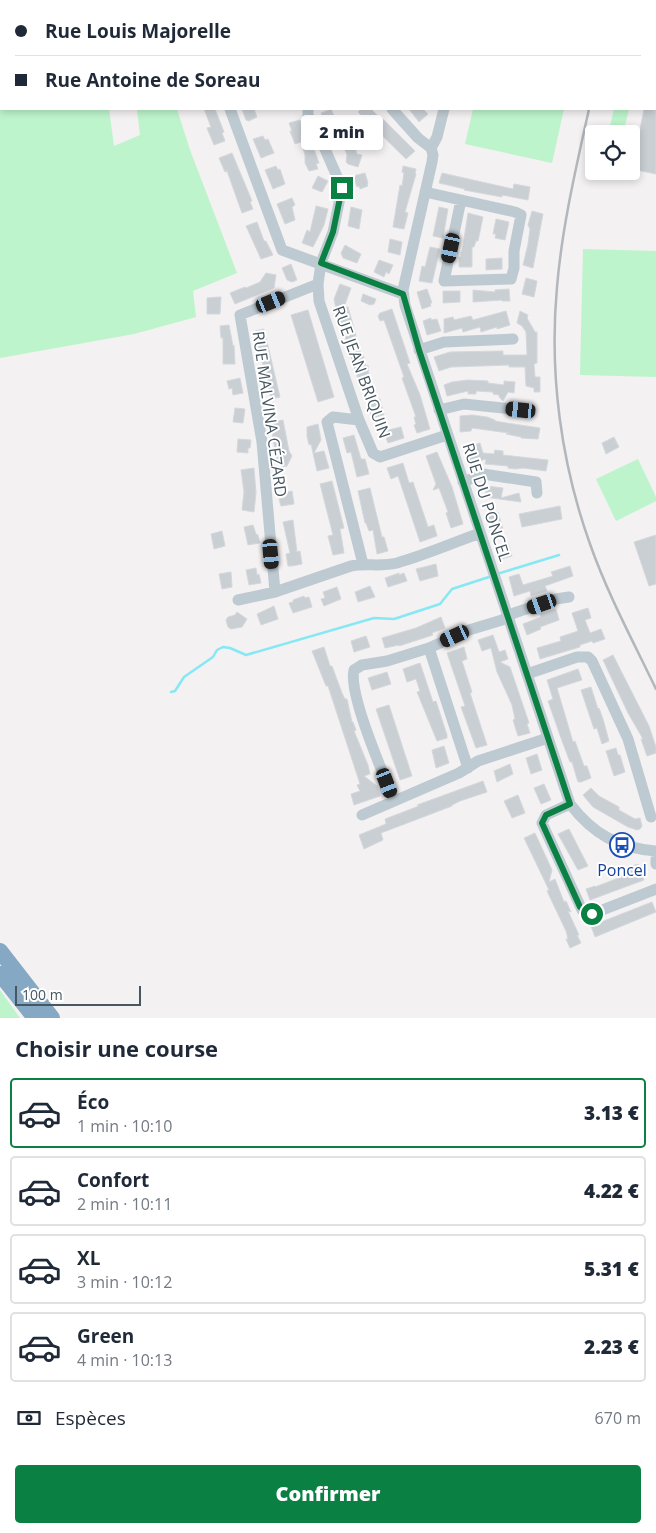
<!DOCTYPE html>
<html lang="fr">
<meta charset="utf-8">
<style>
body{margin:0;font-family:"Open Sans",sans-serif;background:#f2f2f3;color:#1f2937;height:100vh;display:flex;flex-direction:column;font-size:19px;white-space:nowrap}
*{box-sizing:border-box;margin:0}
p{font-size:16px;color:#747a83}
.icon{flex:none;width:28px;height:28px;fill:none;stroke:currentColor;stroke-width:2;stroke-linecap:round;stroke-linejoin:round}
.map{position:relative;height:1018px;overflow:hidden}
.details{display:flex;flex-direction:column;background:#fff;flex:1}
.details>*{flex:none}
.top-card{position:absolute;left:0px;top:0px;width:656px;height:110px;box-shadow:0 2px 8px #0003;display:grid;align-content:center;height:110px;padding:0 15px;background:#fff}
.controls{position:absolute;left:585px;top:125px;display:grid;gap:10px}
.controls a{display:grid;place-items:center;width:55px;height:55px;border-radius:5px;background:#fff;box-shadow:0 2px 8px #0003;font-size:25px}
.scale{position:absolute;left:15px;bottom:12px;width:126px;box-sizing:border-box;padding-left:5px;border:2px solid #475760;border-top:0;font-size:14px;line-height:18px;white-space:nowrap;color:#475760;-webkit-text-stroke:4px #fff;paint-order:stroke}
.end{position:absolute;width:22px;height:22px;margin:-11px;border:6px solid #0b8043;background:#fff;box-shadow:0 0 0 2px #fff}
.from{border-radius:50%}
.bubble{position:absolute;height:35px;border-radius:5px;background:#fff;box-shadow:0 2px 8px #0003;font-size:16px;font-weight:800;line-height:35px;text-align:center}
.car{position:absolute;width:15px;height:30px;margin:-15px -8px;border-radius:6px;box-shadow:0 0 4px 1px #0007;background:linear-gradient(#222 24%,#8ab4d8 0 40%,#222 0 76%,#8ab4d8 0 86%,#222 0)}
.top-card b{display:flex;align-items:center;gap:18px;height:48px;font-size:19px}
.top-card b+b{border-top:1px solid #e0e1e3}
.top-card i{width:12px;height:12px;background:#1f2937}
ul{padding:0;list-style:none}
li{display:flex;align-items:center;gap:15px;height:70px;margin:0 10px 8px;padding:0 5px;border:2px solid #e0e1e3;border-radius:5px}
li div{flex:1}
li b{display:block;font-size:19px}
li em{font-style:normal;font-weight:800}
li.active{border-color:#0b8043}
li>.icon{width:45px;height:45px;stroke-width:1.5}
h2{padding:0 15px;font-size:22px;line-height:60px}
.pay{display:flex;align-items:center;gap:12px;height:55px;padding:0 15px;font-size:19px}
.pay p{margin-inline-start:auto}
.cta{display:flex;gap:10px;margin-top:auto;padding:10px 15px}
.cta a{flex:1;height:58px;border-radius:5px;background:#0b8043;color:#fff;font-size:20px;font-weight:800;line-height:58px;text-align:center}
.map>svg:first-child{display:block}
</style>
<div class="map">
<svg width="656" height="1018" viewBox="0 0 656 1018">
<rect width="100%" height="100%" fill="#f3f1f1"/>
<path fill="#bdf4cc" d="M0,0H264L1,1V109H109L114,146L140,135L137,109H177L190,150L237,273L193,291L196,317L134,334L0,358Z
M473,109H564L552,163L465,144Z
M614,109H629L623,134H608Z
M583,249L656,251V377L580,375Z
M638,459L656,497V501L616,521L596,479Z
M0,990L20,1018H0Z"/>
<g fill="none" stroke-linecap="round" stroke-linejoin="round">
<path stroke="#86e8f4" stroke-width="2.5" d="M497,574L559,555
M171,692L175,691L184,677L213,657L217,650L223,647L230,648L246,655L374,618L394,619L440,604L452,589L492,576"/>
</g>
<path fill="#cacfd4" stroke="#d4d8dd" d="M204,109H215L224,132L222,133L225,141L214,145L207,128L211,127Z
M242,109H254L257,117L249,121L246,120Z
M331,109L337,122L327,127L321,113Z
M361,109H371L379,117L380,116L415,151L406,159L358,112Z
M409,109H423L428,114L419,122Z
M644,109H656V174L632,169Z
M300,120L310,150L314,149L319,163L316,164L318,169L309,171L305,163V155L301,142L295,144L290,131H292L289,123Z
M263,136L265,140L268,139L274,153L261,158L253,139Z
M354,144L357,154L362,155L358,167L348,164L346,162L347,155L344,147Z
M232,153L252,201L250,202L253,209L242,213L227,171L225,172L219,158Z
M276,166L278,170L280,169L285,184L273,189L265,170Z
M403,166L416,169L415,173L416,174L405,212L408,213L404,229L393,227L400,185L402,186L404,173L402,172Z
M365,173L368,183L367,184L368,186L360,189L359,186L357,187L353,176Z
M442,173L513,189L514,184L530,187L528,200L502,195V197L464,190L465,189L439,183Z
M318,176L328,181L322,192L312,188Z
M292,198L295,205L292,207L295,220L285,224L277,204Z
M316,206L328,209L324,225L313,247L302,243L307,230L310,232Z
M351,207L362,210L359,229L348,226Z
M439,207L448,209L443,238L433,236Z
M532,211L543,214L533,268L523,265L528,244L530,229L528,225Z
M468,213L483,217L478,241H476L474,247H472V267H459V257H461V252H462Z
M496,219L509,222L505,240L495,238L496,234H493Z
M257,222L264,241H266L273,255L261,259L246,226Z
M390,239L402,242L400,255L388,252Z
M345,245L361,254L357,263L343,258L341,253Z
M430,247L440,249L432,283L419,281L422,266L425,267Z
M502,258V269L486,270V259Z
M379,260L393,265L389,274L386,272L384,277L374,272Z
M291,264L297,280L292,282L287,280L282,268Z
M266,273L276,275L274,288L235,304L230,293L245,287L246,288L260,282Z
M526,278L537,281L534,297L522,294Z
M340,284L351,288L344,307H348L361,354H363L366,366L368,365L369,377L359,379L357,376L343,330L339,323L334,299Z
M427,289L432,303H430L431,306L422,309L417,292Z
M509,289L510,301H502V300L473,302V290L495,292V290Z
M443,291H460V302L443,303Z
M363,294L376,299L374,304L370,305L361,301Z
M219,297H221L220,314H207V298Z
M392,309L410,363L407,364L420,395L430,429L417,433L414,425L416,424L414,417H416L402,378L404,377L384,320L380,321L378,316L380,313Z
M308,310L334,397L318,402L291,315Z
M506,311L510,325L497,329V327L481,332L480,327L463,332L462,328L444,333V319L453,317L454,320L471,316L473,320Z
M520,311L528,315L527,318L535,332H537V363L534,364L535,377H540V392H534V388L526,386L525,367H509V365L451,367L439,371L434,357L450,352L503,351V355H527L526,332L522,326L517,323Z
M431,318V320L437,319L441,331L427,335L423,321Z
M229,325L233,346L234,345L235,364H223V338H221L220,326Z
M264,329L280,397L271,399L255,331Z
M240,378L243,393L233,395L232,388L229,389L227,381Z
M468,380L488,381V383L504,385V381L515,382L514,393L508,392L503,401L499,397V395L493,394V392L476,391V394H468V391L447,396L444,385L452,382Z
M380,399L384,415L371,418L369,401Z
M235,408L245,409L243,423L233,422Z
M472,415L487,417L495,420V421L507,423L540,428L538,439L521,438V437L506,434L509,433L472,428L471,431L460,432V416Z
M283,420L289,451L292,456L287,466L283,467L279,464L276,456L271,427V422Z
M318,424L321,440L314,453L324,451L329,468L317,471L311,444L309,445L307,436V427Z
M401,427L404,438L388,443L384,431Z
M354,435L361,459H365L369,474L357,477L351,452L347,453L343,438Z
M614,437L619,447L606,454L602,443Z
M238,439L251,440L250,448H248V453L237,452Z
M480,443L483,453L494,454L495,450L503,451V455L548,460L546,471L523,468L515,469L508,468V466L485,464L486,459L470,464L465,448Z
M437,452L452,487L463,524L451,528L446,513L448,512L439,488L433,490L436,484L426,456Z
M403,463L409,483L413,482L428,527L434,525L437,536L420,542L398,476L391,479L387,468Z
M254,468L256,493L254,512L242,510L244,492L241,470Z
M332,481L344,528L340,529L344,553L333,555L328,536L333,535L320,484Z
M487,486L503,488L501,498L519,493L521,502L485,497Z
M370,488L382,537H384L388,551L377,554L373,530L369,531L366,523H365L358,491Z
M292,491L294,504L281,506L279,499L283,498L282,493Z
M560,506L562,519L522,527L519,514Z
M498,512L503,529L493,532L487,516Z
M293,520L297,552L300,551L302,564L292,566H288L286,554L290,553L283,522Z
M253,525L256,534L258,535L260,543L248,545L244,527Z
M222,531L225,546L214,549L211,534Z
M656,535V584L649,586L634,542Z
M508,543L512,556L502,559L498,546Z
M436,564L438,576L420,581L416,569Z
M570,566L573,576L545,586L547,591L531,596L530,591L514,596L509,577L519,574L523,585L553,576L551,572Z
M256,568L257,575L259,574L261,583L249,585L246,570Z
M231,572L232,587L222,589L219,574Z
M399,573V575L404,573L407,581L388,587L385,578Z
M370,586L375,597L358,602L355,592Z
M337,587L341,599L324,606L321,599L325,598L323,592Z
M304,596L305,598L309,597L312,607L293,613L289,603L293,602V600Z
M274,606L278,619L261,625L257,614Z
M588,608L591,618L585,620L590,633L601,629L605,639L593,643L592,641L580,645V647L540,659L537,648L561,641L560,637L578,631L572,613Z
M556,609L559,620L540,627L541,629L527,635L523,624L541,617L540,614Z
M237,612L247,619L242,627L231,629L228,627L226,620L228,617L235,615Z
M441,617L445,628L432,633L433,635L399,646V645L385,648L382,638L416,628Z
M493,635L499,652L505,650L508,659L500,662L510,667L529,723L527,724L530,733L518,736L513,720L515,719L512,705L497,672L491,648L482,651L478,640Z
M366,636L370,647L354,652L351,641Z
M324,647L330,666H332L342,693L345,699H347L352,722H353L356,730L354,731L368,765L370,774L364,776L377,786L380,796L354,805L351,794L360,791L357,785L360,784L328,686H326L312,651Z
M464,647L467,659L462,661L472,692L470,693L487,745L476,748L461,707L465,706L447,653Z
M613,655L649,726L656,747V753L647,756L641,739H643L628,713L603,660Z
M420,663L433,702L436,701L447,735V738L437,741L417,692L420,691L416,679L407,682L403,669Z
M578,669L582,680L557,688L573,742L575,741L584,766H587L591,778L581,782H578L572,762H570L562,741L548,701L553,699L547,680Z
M387,672L391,684L372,690L368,678Z
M591,687L598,709L599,708L603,719L609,741L602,744L597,728L594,729L581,690Z
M389,705L412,776L400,780L376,709Z
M444,746L449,763L436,768L432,750Z
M616,748L618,755H620L625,772L614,776L606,751Z
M537,754L542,770L531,774L526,758Z
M510,764L513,774L497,782L494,771Z
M483,781L487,792L460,801L452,805V806L381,833L383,840L364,849L359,835L386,824L385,819L419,806L417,805Z
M544,784L551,800L541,804L534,788Z
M591,788L599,796L619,807V810L635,819L640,818L642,826L640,829L637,830L628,827L593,807L583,795Z
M518,795L525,813L512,818L504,801Z
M569,829L588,866L578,870L558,834Z
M535,833L552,870L549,882L555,879L564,902L566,901L571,912L568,911L579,935H577L581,943L570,948L566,939H568L566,931L547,891L549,890L524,838Z
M638,864L644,880L590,900L586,889L595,886V887L629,874L627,868Z
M652,902L656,912L595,937L591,926Z"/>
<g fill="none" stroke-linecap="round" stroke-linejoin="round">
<path stroke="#becad1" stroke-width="11" d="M395,1V0
M468,1H470
M595,1L596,0
M230,109L282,250L403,294
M392,109L418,138L431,148
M444,109L437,137L431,148L433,155L432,162L403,290L405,305L570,804C593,834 618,848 656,851
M425,192L515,212L521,215L514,251V268L511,279L444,281L461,200
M318,284L319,301L359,420L373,453L380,457L447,435
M419,350L444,342L513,339
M439,410L464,404L521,410
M359,420L333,417L327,422L363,564
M463,482L483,474L536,482L537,493
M275,592L262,442L240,315L318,284L321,263L333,232L342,188L325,149L308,115V109
M238,600L275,592L351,566C367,563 381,567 397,563C425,555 453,543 480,533
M429,648L468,768
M527,674L577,657H588L592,661L628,739L651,817
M394,801C384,775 348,694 354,670L362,665L387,661L429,648L469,630L502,620L514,613L556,599L569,597
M570,804L546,815L542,823L582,910L585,912L592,914L656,889
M362,815L459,773L478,761L548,738
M656,859V864"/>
<path stroke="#85a9c4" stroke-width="16" d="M0,951L52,1018
M0,974L35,1018"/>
<path stroke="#b2b7bc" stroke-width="2.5" d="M612,1L613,0
M589,109C576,168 562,227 557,287C549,374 561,463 590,544C608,595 633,641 656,689"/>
</g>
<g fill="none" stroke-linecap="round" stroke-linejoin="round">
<path stroke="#0b8043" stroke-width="6" d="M342,188L333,232L321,263L403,294L419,350L570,804L546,815L542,823L580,907L585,912L592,914"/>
</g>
<defs>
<symbol id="bus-ring" viewBox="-11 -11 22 22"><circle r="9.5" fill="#fff" stroke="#1a4fb4" stroke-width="1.5"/><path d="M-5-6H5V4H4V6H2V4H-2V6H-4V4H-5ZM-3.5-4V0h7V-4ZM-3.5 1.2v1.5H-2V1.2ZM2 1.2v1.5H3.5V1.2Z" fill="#1a4fb4"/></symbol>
</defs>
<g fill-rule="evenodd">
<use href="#bus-ring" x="608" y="831" width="28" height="28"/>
</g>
<g text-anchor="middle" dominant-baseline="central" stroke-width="4" stroke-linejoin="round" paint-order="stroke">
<g font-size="16" fill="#475760" stroke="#fff">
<text transform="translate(362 372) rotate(70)">RUE JEAN BRIQUIN</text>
<text transform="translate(270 414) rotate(82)">RUE MALVINA CÉZARD</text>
<text transform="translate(487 502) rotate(72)">RUE DU PONCEL</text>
</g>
<g font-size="16" fill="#164399" stroke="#fff">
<text x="622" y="870">Poncel</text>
</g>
</g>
</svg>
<div class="controls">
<a><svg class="icon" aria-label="locate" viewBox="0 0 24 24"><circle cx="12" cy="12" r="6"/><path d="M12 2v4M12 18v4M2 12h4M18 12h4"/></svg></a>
</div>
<div class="scale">100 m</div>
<i class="end from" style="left:592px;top:914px"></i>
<i class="end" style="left:342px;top:188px"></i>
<div class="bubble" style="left:301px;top:115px;width:82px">2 min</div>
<i class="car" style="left:451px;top:248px;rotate:192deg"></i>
<i class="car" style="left:271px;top:302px;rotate:68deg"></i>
<i class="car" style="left:521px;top:410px;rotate:276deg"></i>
<i class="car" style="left:271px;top:554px;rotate:175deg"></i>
<i class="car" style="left:542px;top:604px;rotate:251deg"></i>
<i class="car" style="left:455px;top:636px;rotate:245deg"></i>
<i class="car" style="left:387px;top:783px;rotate:159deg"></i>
<div class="top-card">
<b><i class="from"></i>Rue Louis Majorelle</b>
<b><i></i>Rue Antoine de Soreau</b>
</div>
</div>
<section class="details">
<h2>Choisir une course</h2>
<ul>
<li class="active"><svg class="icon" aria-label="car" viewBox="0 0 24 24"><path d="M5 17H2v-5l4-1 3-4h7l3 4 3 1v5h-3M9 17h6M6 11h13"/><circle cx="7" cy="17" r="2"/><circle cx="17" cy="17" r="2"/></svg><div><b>Éco</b><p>1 min · 10:10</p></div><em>3.13 €</em></li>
<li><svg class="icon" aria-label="car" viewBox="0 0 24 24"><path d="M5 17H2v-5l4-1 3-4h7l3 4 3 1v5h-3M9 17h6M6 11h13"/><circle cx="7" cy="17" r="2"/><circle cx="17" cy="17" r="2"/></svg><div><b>Confort</b><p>2 min · 10:11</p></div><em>4.22 €</em></li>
<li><svg class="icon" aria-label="car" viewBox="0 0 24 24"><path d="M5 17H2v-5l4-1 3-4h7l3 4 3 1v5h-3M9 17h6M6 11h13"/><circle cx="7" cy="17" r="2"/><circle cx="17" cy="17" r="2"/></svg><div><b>XL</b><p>3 min · 10:12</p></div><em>5.31 €</em></li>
<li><svg class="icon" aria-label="car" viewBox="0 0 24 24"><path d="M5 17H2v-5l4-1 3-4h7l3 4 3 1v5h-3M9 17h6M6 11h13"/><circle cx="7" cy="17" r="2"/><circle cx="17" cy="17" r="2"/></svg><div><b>Green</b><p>4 min · 10:13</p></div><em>2.23 €</em></li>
</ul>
<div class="pay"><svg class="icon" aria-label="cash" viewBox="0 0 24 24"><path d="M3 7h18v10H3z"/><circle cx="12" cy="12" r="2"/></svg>Espèces<p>670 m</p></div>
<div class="cta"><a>Confirmer</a></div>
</section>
